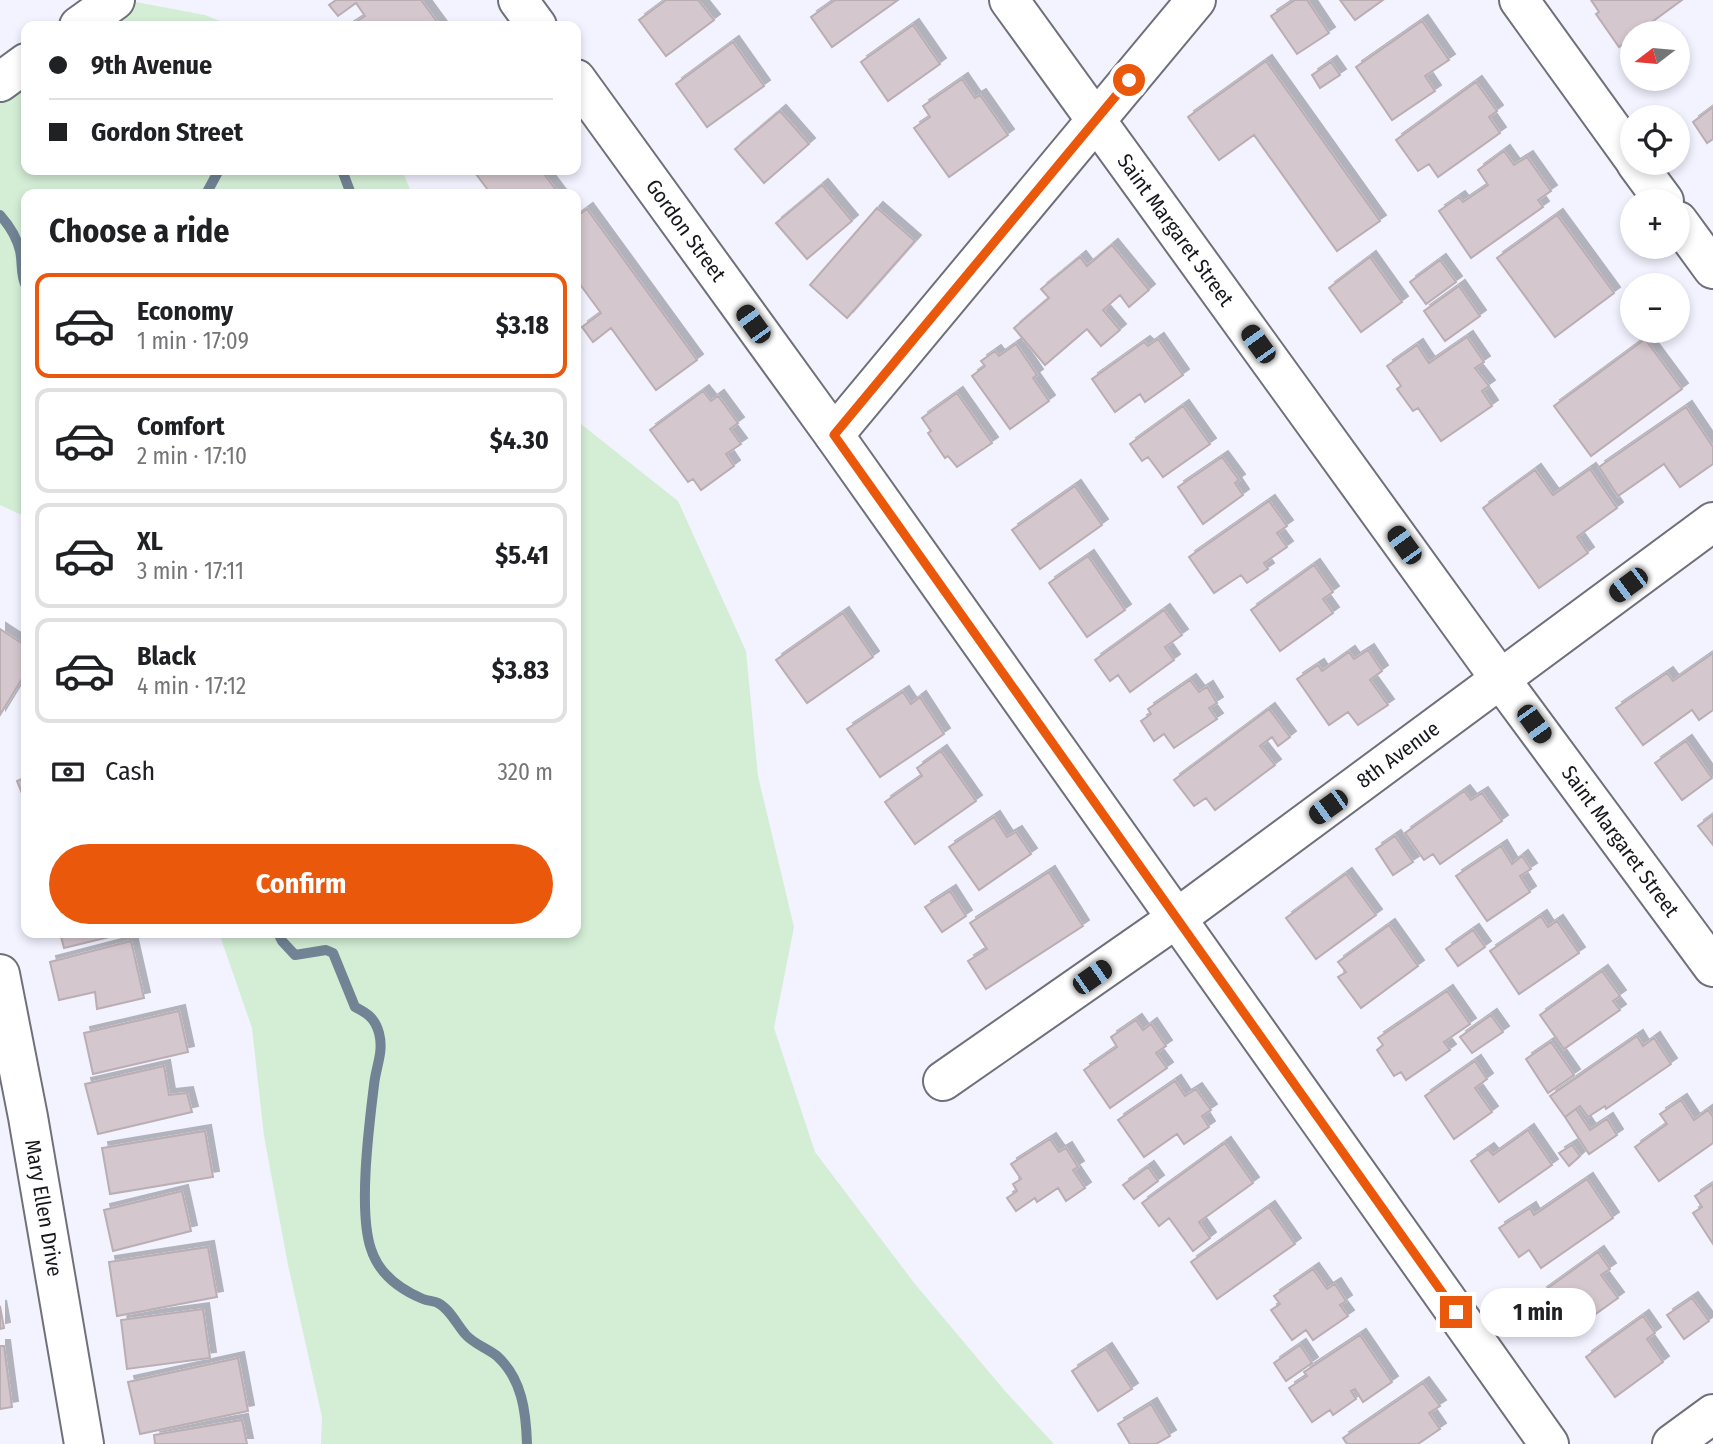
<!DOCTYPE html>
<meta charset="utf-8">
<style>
body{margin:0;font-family:"Fira Sans Condensed",sans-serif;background:#f6f6f6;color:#202124;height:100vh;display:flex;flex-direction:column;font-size:26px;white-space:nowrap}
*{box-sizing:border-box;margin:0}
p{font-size:23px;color:#757577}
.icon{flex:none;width:38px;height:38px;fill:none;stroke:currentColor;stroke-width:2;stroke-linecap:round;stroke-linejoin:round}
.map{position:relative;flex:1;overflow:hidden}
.sheet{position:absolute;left:21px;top:189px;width:560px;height:749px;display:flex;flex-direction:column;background:#fff;border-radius:14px;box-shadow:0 4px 10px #0003}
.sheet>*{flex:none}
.banner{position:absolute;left:21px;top:21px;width:560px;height:154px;border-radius:14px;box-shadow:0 4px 10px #0003;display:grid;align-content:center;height:154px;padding:0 28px;background:#fff}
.needle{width:46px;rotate:254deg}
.fabs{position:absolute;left:1620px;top:21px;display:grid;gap:14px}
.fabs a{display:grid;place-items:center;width:70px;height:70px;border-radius:50%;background:#fff;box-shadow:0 4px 10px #0003;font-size:35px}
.end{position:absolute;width:32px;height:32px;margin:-16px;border:9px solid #ea580c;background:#fff;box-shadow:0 0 0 4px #fff}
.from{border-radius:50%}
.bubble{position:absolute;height:49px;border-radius:24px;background:#fff;box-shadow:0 4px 10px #0003;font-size:23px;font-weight:700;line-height:49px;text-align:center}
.car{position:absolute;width:21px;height:42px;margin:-21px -10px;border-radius:9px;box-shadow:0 0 5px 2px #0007;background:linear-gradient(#222 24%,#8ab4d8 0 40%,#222 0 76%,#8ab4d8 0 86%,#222 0)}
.banner b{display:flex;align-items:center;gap:24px;height:66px;font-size:26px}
.banner b+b{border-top:2px solid #e0e0e0}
.banner i{width:18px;height:18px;background:#202124}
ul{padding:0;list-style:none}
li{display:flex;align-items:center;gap:21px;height:105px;margin:0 14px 10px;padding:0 14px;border:4px solid #e0e0e0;border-radius:14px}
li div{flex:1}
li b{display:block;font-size:26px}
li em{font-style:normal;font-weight:700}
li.active{border-color:#ea580c}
li>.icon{width:63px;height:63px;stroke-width:1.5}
h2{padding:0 28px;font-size:32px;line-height:84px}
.pay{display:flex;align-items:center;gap:18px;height:77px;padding:0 28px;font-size:26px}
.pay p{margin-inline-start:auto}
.cta{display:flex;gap:14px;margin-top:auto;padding:14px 28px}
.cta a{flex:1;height:80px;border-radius:42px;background:#ea580c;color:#fff;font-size:28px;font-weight:700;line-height:80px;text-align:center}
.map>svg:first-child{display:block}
</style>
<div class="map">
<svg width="1713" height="1444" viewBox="0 0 1713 1444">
<defs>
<filter id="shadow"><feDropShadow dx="6" dy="-6" stdDeviation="0" flood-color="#0004"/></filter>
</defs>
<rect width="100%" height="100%" fill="#f2f3ff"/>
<path fill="#d4eed6" d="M125,0L205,15L232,26H79Z
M26,63V170H402L412,194H26V517L0,505V82Z
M576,420L678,501L746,651L758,776L794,927L774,1028L815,1152L915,1284L1005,1391L1054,1444H321L322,1417L288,1265L264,1136L252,1028L219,933H576Z"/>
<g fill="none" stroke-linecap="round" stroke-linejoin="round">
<path stroke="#718394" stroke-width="10" d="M342,170L351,194
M206,194L219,170
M0,215C9,225 17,238 20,251C23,264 20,275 26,286
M278,933L282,941L295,955L326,950L333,953L355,1007C367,1013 375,1018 379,1033C384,1052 376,1066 374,1085C369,1126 358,1211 371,1249C379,1274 399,1289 423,1299C428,1301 434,1301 438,1303C450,1309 457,1325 466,1335C474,1344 487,1348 497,1356C522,1379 526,1411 527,1444"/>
</g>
<path fill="#d4c7cd" stroke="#baaeb3" stroke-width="2" filter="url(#shadow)" d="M336,0H421L440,26H350L365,16L356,3L338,16L329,5Z
M666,0H698L714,20L666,56L639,20Z
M835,0H898L832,47L811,17Z
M1295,0H1307L1329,33L1297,54L1271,16Z
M1340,0H1383L1355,20Z
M1591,0H1682L1637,33H1633V37L1619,47L1596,14L1599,12Z
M1422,21L1449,60L1425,76L1435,91L1392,120L1356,67Z
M913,25L940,64L888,101L861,62Z
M733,42L764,86L707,127L676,84Z
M1266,61L1380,221L1337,251L1254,135L1219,160L1188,117Z
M1331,62L1340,75L1320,88L1312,75Z
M962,79L975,98L980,95L1008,135L949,177L914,128L930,117L923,106Z
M1476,82L1497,111L1489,117L1500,133L1438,177L1429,164L1418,171L1396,140Z
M1713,107V139L1707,143L1693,122Z
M780,111L809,144L764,183L735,149Z
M1504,151L1514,165L1527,157L1551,191L1538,200L1543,207L1471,258L1439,211L1459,197L1463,202L1488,185L1478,170Z
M473,170H541L559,194H491Z
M822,185L852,221L807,259L776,223Z
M877,208L915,241L847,318L810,285Z
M587,209L697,360L656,390L611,328L593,342L582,327L601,313L576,279V217Z
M1557,215L1614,293L1555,337L1497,258Z
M1112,245L1149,290L1129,307L1120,295L1103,310L1120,330L1101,346L1087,329L1045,365L1014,328L1049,298L1041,289L1080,257L1087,266Z
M1370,257L1402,302L1361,332L1329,288Z
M1440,260L1456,282L1426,304L1410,282Z
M1459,286L1480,316L1445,341L1424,311Z
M1467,337L1484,362L1475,368L1489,386L1482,391L1492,406L1441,441L1418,408L1413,411L1397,389L1401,386L1387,366L1417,345L1429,363Z
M1158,339L1183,375L1145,402L1140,394L1115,412L1092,379L1144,342L1148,346Z
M1645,339L1682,389L1591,456L1554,406Z
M1016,344L1037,375L1033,378L1049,401L1010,429L972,376L985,366L981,361L995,351L999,356Z
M703,391L711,401L718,396L738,423L730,429L741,444L726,454L734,466L701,490L693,479L688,482L650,430Z
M957,393L992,443L957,467L948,456L945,458L928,433L931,431L922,418Z
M1183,406L1210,444L1163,477L1148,457L1142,461L1130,444Z
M1686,407L1713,447V464L1680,487L1664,464L1618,496L1599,467Z
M1222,457L1239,480L1235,483L1243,495L1203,524L1178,487Z
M1590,469L1617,508L1577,537L1588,553L1539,588L1483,508L1535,470L1553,495Z
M1075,486L1102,525L1040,569L1012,530Z
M1269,501L1287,526L1277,533L1287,547L1264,563L1268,569L1247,583L1241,575L1214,593L1189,557Z
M1088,556L1125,610L1087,637L1049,583Z
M1314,565L1333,592L1323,599L1333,613L1280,651L1251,610Z
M1164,610L1182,635L1165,647L1174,660L1130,692L1118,675L1110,681L1095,660Z
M843,613L873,657L807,703L776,660Z
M0,629L26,646V672L0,715Z
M1368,650L1382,671L1370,680L1388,705L1358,725L1348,712L1329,725L1297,679L1318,665L1322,671L1349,652L1354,659Z
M1713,653V710L1699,720L1692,710L1643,745L1616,708L1667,673L1673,681Z
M1190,680L1199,692L1207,687L1217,703L1209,708L1217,719L1174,748L1164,734L1154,741L1141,721L1151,714L1148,709Z
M903,692L911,704L920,697L944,734L880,777L847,729Z
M1269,709L1290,737L1278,746L1272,737L1260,746L1275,765L1215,810L1206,798L1194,806L1174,780Z
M1686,741L1712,778L1682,800L1655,763Z
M941,751L976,801L915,844L885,802L922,776L917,768Z
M26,777V803L17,781Z
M1464,791L1471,800L1482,793L1502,821L1440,864L1433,854L1424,860L1405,833Z
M1713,815V845L1698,826Z
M994,817L1007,837L1016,832L1031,854L979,890L949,847Z
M1395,836L1413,862L1393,875L1376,849Z
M1501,846L1512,864L1522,856L1531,869L1520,876L1530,892L1487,921L1456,876Z
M1049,872L1083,926L986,989L968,961L987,949L970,923Z
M1346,874L1376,915L1316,959L1286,918Z
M950,891L966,916L942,932L925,907Z
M1541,916L1548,927L1557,921L1579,953L1519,994L1490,951Z
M1389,925L1418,966L1361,1008L1338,977L1346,972L1338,962Z
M1473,930L1485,947L1458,966L1446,949Z
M60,933H108L109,937L64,948Z
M131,941L144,998L97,1009L95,992L59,1000L50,962Z
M1602,971L1620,996L1613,1001L1620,1010L1564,1049L1540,1015Z
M1447,991L1470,1024L1444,1042L1450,1050L1406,1080L1401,1072L1394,1076L1377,1050L1383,1045L1378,1038Z
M179,1011L188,1052L93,1074L84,1033Z
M1491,1015L1503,1032L1472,1053L1460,1037Z
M1136,1020L1143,1030L1151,1024L1166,1046L1156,1053L1167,1068L1110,1108L1084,1070L1117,1047L1111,1037Z
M1637,1036L1643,1046L1654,1038L1671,1064L1606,1109L1605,1106L1588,1117L1580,1106L1565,1117L1550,1096Z
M1551,1042L1574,1075L1548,1093L1526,1059Z
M1475,1061L1487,1079L1475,1088L1492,1112L1454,1139L1425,1096Z
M164,1066L169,1095L187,1093L192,1112L98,1134L85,1084Z
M1175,1081L1185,1096L1196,1089L1211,1110L1202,1116L1209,1127L1184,1144L1177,1134L1144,1157L1118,1120Z
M1681,1100L1694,1120L1708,1110L1713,1117V1143L1659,1181L1635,1147L1667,1124L1660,1114Z
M1576,1109L1590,1130L1607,1119L1617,1135L1589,1154L1565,1117Z
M1528,1130L1552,1165L1499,1202L1471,1161L1488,1149L1493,1155Z
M205,1131L213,1177L110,1194L102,1148Z
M1050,1139L1059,1152L1066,1148L1078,1167L1073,1170L1085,1188L1066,1201L1058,1188L1037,1202L1035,1198L1016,1211L1007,1198L1017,1191L1013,1184L1021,1179L1011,1164Z
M1225,1143L1253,1183L1199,1222L1210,1238L1193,1251L1169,1218L1159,1226L1142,1203Z
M1572,1145L1580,1156L1569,1166L1559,1153Z
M1148,1167L1158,1181L1134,1199L1123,1185Z
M1587,1179L1613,1218L1541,1268L1529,1250L1519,1257L1499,1228L1530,1208L1534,1215Z
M1713,1184V1244L1693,1213L1702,1207L1695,1196Z
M182,1191L191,1231L113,1251L104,1210Z
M1269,1207L1295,1244L1217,1299L1191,1262Z
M208,1247L217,1297L117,1316L109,1262Z
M1598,1252L1610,1269L1601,1275L1618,1298L1569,1333L1541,1293Z
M1313,1269L1327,1289L1335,1284L1346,1301L1340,1305L1348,1316L1313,1340L1306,1330L1292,1340L1271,1310L1280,1304L1274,1296Z
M1692,1298L1709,1321L1684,1339L1667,1315Z
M0,1306L4,1328L0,1329Z
M203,1309L210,1358L127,1369L121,1320Z
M1643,1316L1655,1333L1647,1339L1663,1362L1615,1397L1586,1357Z
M1360,1335L1392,1382L1363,1402L1355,1389L1351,1391L1356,1399L1333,1415L1330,1410L1312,1422L1289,1388L1307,1376L1304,1372Z
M1300,1345L1312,1363L1286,1381L1274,1363Z
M0,1346H4L12,1407L0,1409Z
M1106,1349L1132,1389L1098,1411L1072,1371Z
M238,1358L248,1411L140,1434L128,1382Z
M1423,1383L1440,1406L1429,1413L1440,1429L1418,1444H1347L1343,1438Z
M1151,1404L1170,1436L1156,1444H1130L1118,1424Z
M242,1420L247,1444H155L154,1435Z"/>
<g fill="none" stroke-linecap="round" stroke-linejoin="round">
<defs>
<g id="minor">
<path d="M518,0L537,26"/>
<path id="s1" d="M1009,0L1501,680L1713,967"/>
<path d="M1519,0L1633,158"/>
<path d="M79,26L115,0"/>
<path id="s2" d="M576,79L834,435L1549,1444"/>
<path d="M0,82L26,63"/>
<path d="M1636,163L1664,201"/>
<path d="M1678,221L1713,269"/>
<path d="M834,435L1196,0"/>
<path id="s3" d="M0,974L28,1117L84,1444"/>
<path id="s4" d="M943,1081L1177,918L1713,522"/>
<path d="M1672,1444L1713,1414"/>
</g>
</defs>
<use href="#minor" stroke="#6f707a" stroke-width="42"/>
<use href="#minor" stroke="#fff" stroke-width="38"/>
</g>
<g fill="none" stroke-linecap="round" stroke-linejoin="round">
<path stroke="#ea580c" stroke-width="9" d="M1129,80L834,435L1456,1312"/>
</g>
<g text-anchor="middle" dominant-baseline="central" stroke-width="7" stroke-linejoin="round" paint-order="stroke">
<g font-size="21" fill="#16171a" stroke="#fff">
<text stroke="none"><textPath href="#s1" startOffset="284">Saint Margaret Street</textPath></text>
<text stroke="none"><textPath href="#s2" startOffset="187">Gordon Street</textPath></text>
<text stroke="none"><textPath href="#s4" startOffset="560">8th Avenue</textPath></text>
<text stroke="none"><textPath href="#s1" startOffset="1040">Saint Margaret Street</textPath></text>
<text stroke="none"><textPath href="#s3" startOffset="238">Mary Ellen Drive</textPath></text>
</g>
</g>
</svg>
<div class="fabs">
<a><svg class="needle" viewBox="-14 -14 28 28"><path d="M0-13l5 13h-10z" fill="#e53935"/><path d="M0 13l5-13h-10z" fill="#757577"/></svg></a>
<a><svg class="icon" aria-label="locate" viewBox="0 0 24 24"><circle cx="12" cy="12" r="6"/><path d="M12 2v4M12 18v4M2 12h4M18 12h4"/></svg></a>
<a>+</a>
<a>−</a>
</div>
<i class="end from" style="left:1129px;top:80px"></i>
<i class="end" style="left:1456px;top:1312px"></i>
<div class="bubble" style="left:1480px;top:1288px;width:116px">1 min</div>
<i class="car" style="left:753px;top:324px;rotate:324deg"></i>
<i class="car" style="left:1258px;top:344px;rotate:324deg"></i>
<i class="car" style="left:1404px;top:545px;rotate:324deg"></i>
<i class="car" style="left:1628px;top:585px;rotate:233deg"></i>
<i class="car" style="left:1534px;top:724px;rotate:144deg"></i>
<i class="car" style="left:1328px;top:807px;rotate:234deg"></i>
<i class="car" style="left:1092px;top:977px;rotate:55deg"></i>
<div class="banner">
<b><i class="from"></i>9th Avenue</b>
<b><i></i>Gordon Street</b>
</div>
<section class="sheet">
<h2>Choose a ride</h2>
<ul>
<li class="active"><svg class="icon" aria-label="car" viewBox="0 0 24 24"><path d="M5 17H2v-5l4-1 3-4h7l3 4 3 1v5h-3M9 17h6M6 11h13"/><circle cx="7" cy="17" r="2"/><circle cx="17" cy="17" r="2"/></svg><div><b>Economy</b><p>1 min · 17:09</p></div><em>$3.18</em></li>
<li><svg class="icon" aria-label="car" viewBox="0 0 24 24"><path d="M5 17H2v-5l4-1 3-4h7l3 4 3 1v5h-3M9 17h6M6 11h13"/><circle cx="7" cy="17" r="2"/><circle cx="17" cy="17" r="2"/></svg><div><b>Comfort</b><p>2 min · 17:10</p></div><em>$4.30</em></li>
<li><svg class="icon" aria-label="car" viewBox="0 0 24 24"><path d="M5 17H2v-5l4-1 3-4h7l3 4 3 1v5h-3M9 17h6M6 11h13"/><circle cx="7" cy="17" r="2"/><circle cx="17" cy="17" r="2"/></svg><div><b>XL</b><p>3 min · 17:11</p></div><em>$5.41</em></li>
<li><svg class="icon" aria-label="car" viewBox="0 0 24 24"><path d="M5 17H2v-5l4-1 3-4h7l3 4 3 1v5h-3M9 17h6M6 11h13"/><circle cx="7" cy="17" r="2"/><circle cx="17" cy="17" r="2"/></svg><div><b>Black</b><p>4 min · 17:12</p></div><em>$3.83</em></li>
</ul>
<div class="pay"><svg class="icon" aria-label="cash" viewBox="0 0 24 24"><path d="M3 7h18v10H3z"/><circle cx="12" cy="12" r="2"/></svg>Cash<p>320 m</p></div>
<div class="cta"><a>Confirm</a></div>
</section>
</div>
